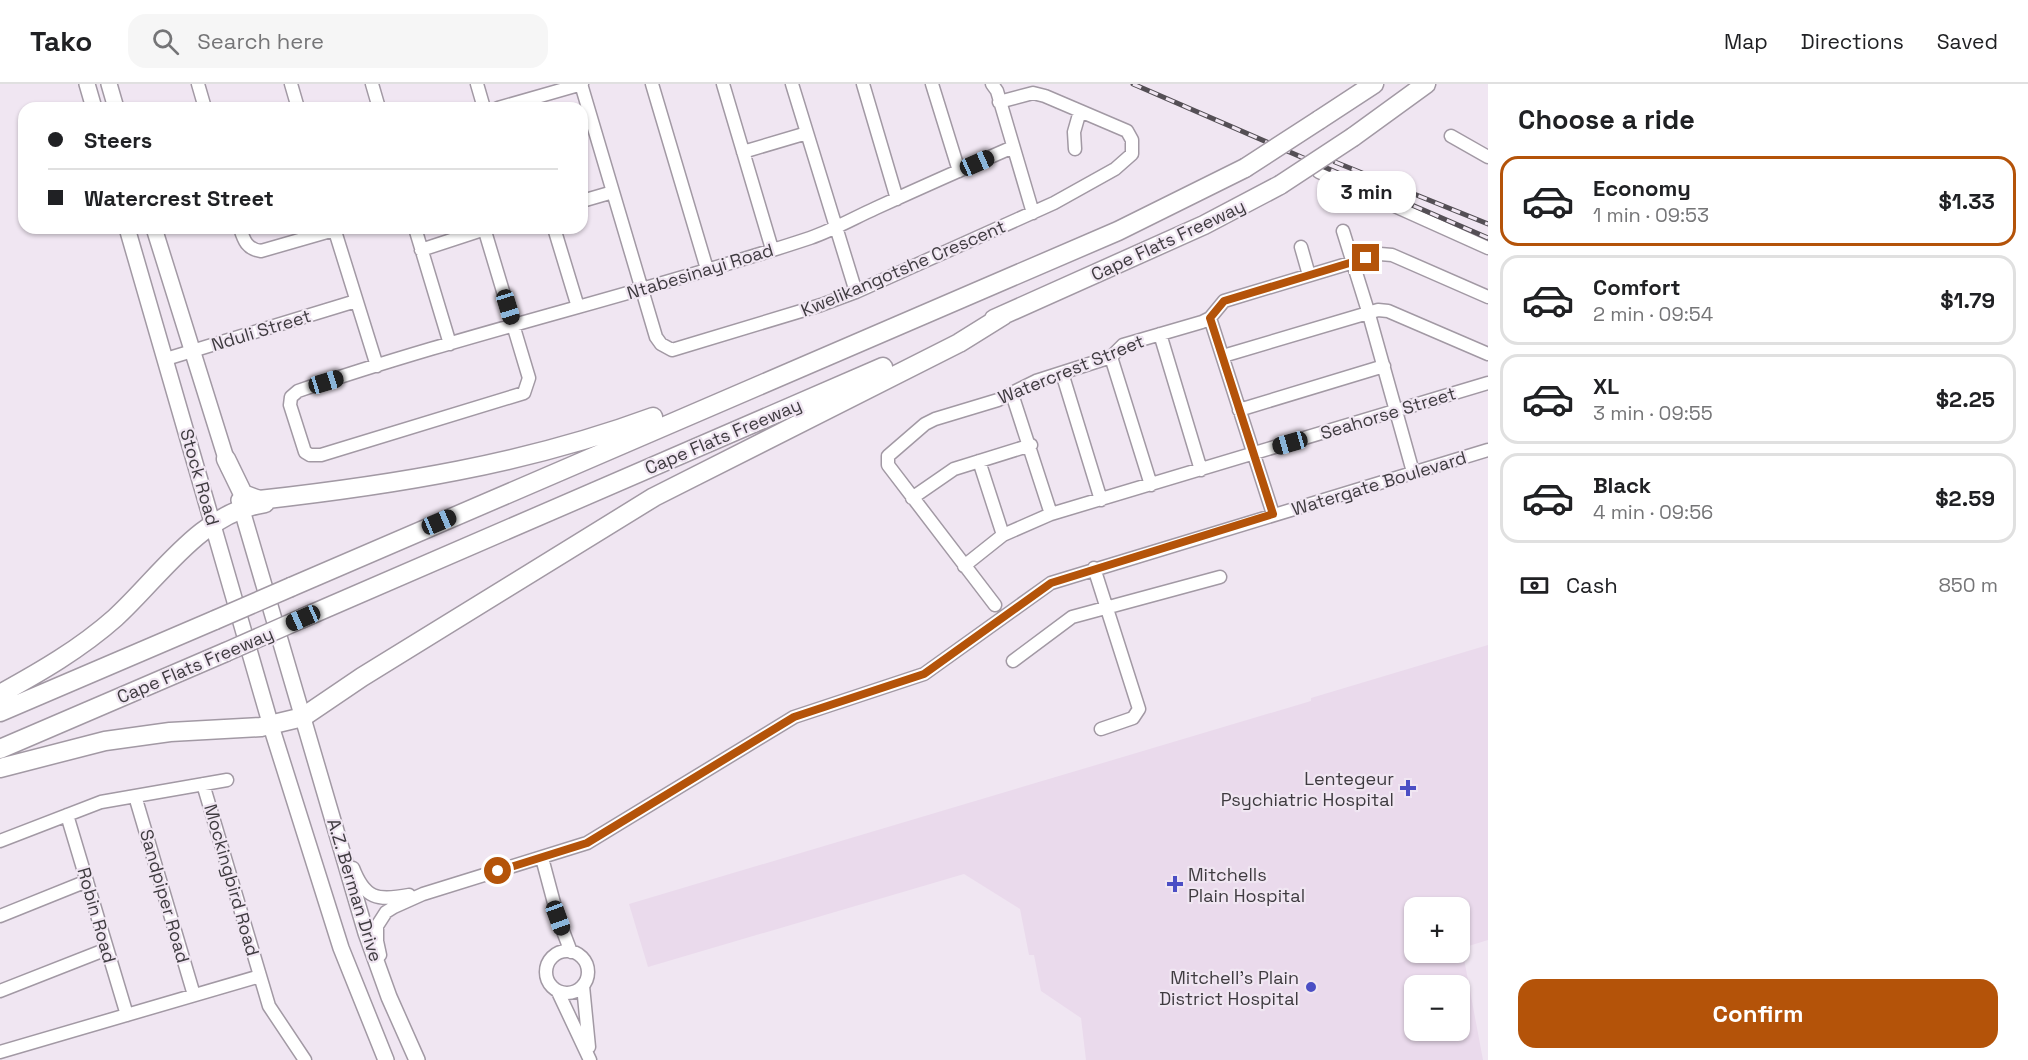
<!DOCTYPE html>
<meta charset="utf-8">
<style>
body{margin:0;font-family:"Space Grotesk",sans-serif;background:#f6f6f6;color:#202124;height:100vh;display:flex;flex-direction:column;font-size:22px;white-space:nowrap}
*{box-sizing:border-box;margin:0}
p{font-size:20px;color:#757577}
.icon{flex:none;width:33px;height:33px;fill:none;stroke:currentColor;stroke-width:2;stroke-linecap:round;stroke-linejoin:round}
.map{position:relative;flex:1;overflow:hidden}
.details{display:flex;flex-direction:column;background:#fff;width:540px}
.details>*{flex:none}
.hud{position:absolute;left:18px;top:18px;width:570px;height:132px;border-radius:18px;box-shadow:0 2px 4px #0004;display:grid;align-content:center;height:132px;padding:0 30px;background:#fff}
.fabs{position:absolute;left:1404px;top:813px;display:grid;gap:12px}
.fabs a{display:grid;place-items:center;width:66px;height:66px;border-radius:12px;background:#fff;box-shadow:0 2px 4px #0004;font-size:30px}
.end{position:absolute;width:27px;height:27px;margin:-14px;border:8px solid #b45309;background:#fff;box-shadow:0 0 0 3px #fff}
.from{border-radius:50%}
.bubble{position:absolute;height:42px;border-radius:18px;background:#fff;box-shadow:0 2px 4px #0004;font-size:20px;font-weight:800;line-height:42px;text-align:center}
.car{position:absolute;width:18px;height:36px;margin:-18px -9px;border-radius:8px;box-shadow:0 0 4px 2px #0007;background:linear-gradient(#222 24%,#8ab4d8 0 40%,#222 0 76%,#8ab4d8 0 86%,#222 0)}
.hud b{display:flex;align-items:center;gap:21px;height:57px;font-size:22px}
.hud b+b{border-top:2px solid #e0e0e0}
.hud i{width:15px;height:15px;background:#202124}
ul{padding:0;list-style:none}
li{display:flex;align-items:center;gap:18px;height:90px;margin:0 12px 9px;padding:0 18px;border:3px solid #e0e0e0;border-radius:18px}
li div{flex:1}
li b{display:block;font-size:22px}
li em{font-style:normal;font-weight:800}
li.selected{border-color:#b45309}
li>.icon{width:54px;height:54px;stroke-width:1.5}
h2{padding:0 30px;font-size:27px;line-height:72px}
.pay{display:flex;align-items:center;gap:15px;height:66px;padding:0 30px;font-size:22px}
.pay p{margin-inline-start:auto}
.button{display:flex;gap:12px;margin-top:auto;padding:12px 30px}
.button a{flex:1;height:69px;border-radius:18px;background:#b45309;color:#fff;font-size:24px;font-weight:800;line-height:69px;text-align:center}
header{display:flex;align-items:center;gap:36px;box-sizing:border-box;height:84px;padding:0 30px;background:#fff;border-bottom:2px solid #e0e0e0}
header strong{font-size:28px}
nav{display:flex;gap:33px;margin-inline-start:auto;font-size:21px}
.search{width:420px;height:54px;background:#f6f6f6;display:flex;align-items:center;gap:15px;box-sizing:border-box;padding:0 21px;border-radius:18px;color:#757577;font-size:22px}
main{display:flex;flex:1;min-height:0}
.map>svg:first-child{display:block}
</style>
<header>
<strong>Tako</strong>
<div class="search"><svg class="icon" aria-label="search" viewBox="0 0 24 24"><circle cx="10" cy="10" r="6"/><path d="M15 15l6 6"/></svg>Search here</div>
<nav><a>Map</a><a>Directions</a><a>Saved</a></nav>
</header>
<main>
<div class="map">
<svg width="1488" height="976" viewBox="0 0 1488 976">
<rect width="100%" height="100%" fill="#f0e6f2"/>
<path fill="#eadaec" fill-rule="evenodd" d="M1488,561V856L1462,864L1483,976H1086L1081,934L1041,907L1034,871H1029L1020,825L964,790L648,883L629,820L1311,617V614ZM1414,824H1460V868H1414ZM1414,902H1460V946H1414Z"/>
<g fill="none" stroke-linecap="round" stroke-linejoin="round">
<defs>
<path id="minor" d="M198,0L205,24
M291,0L298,24
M372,0L379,24
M477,0L484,24
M581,0L656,253L661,260L672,266L821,221L856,208L1054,119L1115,85L1132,70V56L1127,47L1045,12L1033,9L999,18
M652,0L707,185
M723,0L772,165
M792,0L856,208
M863,0L897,115
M932,0L959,87
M992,0L997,7L1033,129
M498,24L582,0
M1451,52L1488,73
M1075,65L1074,48L1080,27
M743,68L807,49
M1319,88L1488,164
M582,117L613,108
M240,144C244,157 247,165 261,167L334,146
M334,144L377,282
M415,144L450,260
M484,144L529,294L524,309L321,371H310L305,368L290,321L291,313L298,307C467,249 641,210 810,154C833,146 854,134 876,124C922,103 967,83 1013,63
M554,144L578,223
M1343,147L1368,227L1413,388
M1301,163L1309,191
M421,166L485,145
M1210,234L1273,430
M1160,250L1201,386
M1223,272L1378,226L1388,227L1488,270
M1111,273L1151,401
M166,275L356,217
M1062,289L1101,416
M1012,310L1051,430
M1239,326L1384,282
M979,377L1003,451
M912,414L954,385L1031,361
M964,482L1003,451L1051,430L1488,299
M1094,484L1139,625L1133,634L1101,645
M995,521L888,381V372L925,340L935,335L998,316L1036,297L1111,273L1123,261L1202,238L1210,234L1224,217L1380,170L1392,171L1488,213
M1013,577L1072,533L1220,493
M203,700L269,922L305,976
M135,712L194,911
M67,731L127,931
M0,757L101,718L227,696
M542,774L558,834L571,868
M353,784C365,815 377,817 409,811
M0,832L87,797
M546 888a21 21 0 1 1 42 0a21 21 0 1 1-42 0Z
M380,871L377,857V842L386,828L394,823L423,810L587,759L794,633L924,590L1051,499L1488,366
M583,902L589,963
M0,907L107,865
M558,908L590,976
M0,968L260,892"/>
<path id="major" d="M87,0L94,24
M109,0L116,24
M127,144L271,642L341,864L386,976
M154,144L229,384
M239,416L366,849L389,913L417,976"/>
<path id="highway" d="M1319,36L1374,0
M1353,53L1426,0
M994,235L1204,141L1280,101
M226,375L243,410L259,416C393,401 526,380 653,333
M291,503L1118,147L1245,84
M303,534L883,283
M0,610C40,588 80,565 115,534C161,492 200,429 265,419
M0,628L215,536
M0,665L226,568
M0,684L105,657L170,648L261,643L303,633L362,593L654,413L959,259L1004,231"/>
</defs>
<use href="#minor" stroke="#a299a4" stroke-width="15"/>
<use href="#major" stroke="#a299a4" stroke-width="18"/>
<use href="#highway" stroke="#a299a4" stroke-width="21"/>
<use href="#minor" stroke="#fff" stroke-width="12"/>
<use href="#major" stroke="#fff" stroke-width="15"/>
<use href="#highway" stroke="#fff" stroke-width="18"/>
<defs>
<path id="rail" d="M1133,0L1488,154
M1335,78L1488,140"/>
</defs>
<use href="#rail" stroke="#544f55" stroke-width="5"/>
<use href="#rail" stroke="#f0e6f2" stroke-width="3" stroke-dasharray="9" stroke-linecap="butt"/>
<defs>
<path id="highway-bridge" d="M1245,84L1319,36
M1280,101L1353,53
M215,536L291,503
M226,568L303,534"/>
</defs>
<use href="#highway-bridge" stroke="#a299a4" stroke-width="21" stroke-linecap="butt"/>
<use href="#highway-bridge" stroke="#fff" stroke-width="18"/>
</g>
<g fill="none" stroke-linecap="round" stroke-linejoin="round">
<path stroke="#b45309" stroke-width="8" d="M498,787L587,759L794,633L924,590L1051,499L1273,430L1210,234L1224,217L1366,174"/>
</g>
<g fill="#4b4ec4" stroke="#f0e6f2" stroke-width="2">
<path d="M1405 695h6v6h6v6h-6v6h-6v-6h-6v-6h6z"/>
<path d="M1172 791h6v6h6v6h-6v6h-6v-6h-6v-6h6z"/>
<circle cx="1311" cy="903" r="6"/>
</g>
<g text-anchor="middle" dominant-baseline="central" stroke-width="4.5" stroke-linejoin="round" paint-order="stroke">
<g font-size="18" fill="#3f3b40" stroke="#f0e6f2">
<text transform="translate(1168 156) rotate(-25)">Cape Flats Freeway</text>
<text transform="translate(903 184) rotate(-23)">Kwelikangotshe Crescent</text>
<text transform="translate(700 187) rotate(-17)">Ntabesinayi Road</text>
<text transform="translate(261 246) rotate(-17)">Nduli Street</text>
<text transform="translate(1071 285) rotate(-22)">Watercrest Street</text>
<text transform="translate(1388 329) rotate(-17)">Seahorse Street</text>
<text transform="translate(723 352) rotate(-23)">Cape Flats Freeway</text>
<text transform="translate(200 393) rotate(74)">Stock Road</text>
<text transform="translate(1379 399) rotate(-17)">Watergate Boulevard</text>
<text transform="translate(195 581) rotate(-23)">Cape Flats Freeway</text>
<text transform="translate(232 796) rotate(74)">Mockingbird Road</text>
<text transform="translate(355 806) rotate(73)">A.Z. Berman Drive</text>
<text transform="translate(165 812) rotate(74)">Sandpiper Road</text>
<text transform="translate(97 831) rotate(74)">Robin Road</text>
</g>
<g font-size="18" fill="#3f3b40" stroke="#f0e6f2" text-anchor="end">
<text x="1394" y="694">Lentegeur<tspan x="1394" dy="21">Psychiatric Hospital</tspan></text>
<text x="1188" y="790" text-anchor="start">Mitchells<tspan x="1188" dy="21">Plain Hospital</tspan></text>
<text x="1299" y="893">Mitchell's Plain<tspan x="1299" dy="21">District Hospital</tspan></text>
</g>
</g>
</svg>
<div class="fabs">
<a>+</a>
<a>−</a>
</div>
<i class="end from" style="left:498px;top:787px"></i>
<i class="end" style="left:1366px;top:174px"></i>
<div class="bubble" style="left:1317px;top:87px;width:99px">3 min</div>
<i class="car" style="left:977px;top:79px;rotate:66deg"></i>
<i class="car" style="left:508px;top:223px;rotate:163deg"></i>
<i class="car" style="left:326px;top:298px;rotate:73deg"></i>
<i class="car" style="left:1290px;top:359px;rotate:254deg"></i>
<i class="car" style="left:439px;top:438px;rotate:67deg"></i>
<i class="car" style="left:303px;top:534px;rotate:246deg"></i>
<i class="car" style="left:558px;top:834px;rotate:160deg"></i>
<div class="hud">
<b><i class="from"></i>Steers</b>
<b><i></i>Watercrest Street</b>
</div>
</div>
<section class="details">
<h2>Choose a ride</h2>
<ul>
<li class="selected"><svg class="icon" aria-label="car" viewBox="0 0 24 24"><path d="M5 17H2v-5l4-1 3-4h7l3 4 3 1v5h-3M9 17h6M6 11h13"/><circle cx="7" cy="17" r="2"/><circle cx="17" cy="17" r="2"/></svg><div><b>Economy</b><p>1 min · 09:53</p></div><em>$1.33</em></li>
<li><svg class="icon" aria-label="car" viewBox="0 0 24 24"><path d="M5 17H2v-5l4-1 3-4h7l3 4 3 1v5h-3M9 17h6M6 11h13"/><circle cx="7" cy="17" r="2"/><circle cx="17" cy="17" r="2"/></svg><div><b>Comfort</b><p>2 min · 09:54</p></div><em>$1.79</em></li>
<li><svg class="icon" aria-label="car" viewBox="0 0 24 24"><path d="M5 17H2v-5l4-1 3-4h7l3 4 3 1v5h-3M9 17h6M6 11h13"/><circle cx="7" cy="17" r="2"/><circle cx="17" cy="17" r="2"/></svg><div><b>XL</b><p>3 min · 09:55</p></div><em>$2.25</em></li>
<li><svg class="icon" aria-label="car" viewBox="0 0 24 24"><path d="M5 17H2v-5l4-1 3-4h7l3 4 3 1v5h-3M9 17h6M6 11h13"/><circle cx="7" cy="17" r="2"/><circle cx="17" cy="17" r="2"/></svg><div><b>Black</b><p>4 min · 09:56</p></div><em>$2.59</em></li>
</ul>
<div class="pay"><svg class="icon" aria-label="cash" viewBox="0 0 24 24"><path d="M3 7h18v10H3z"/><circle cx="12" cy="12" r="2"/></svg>Cash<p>850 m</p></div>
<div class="button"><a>Confirm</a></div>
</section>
</main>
